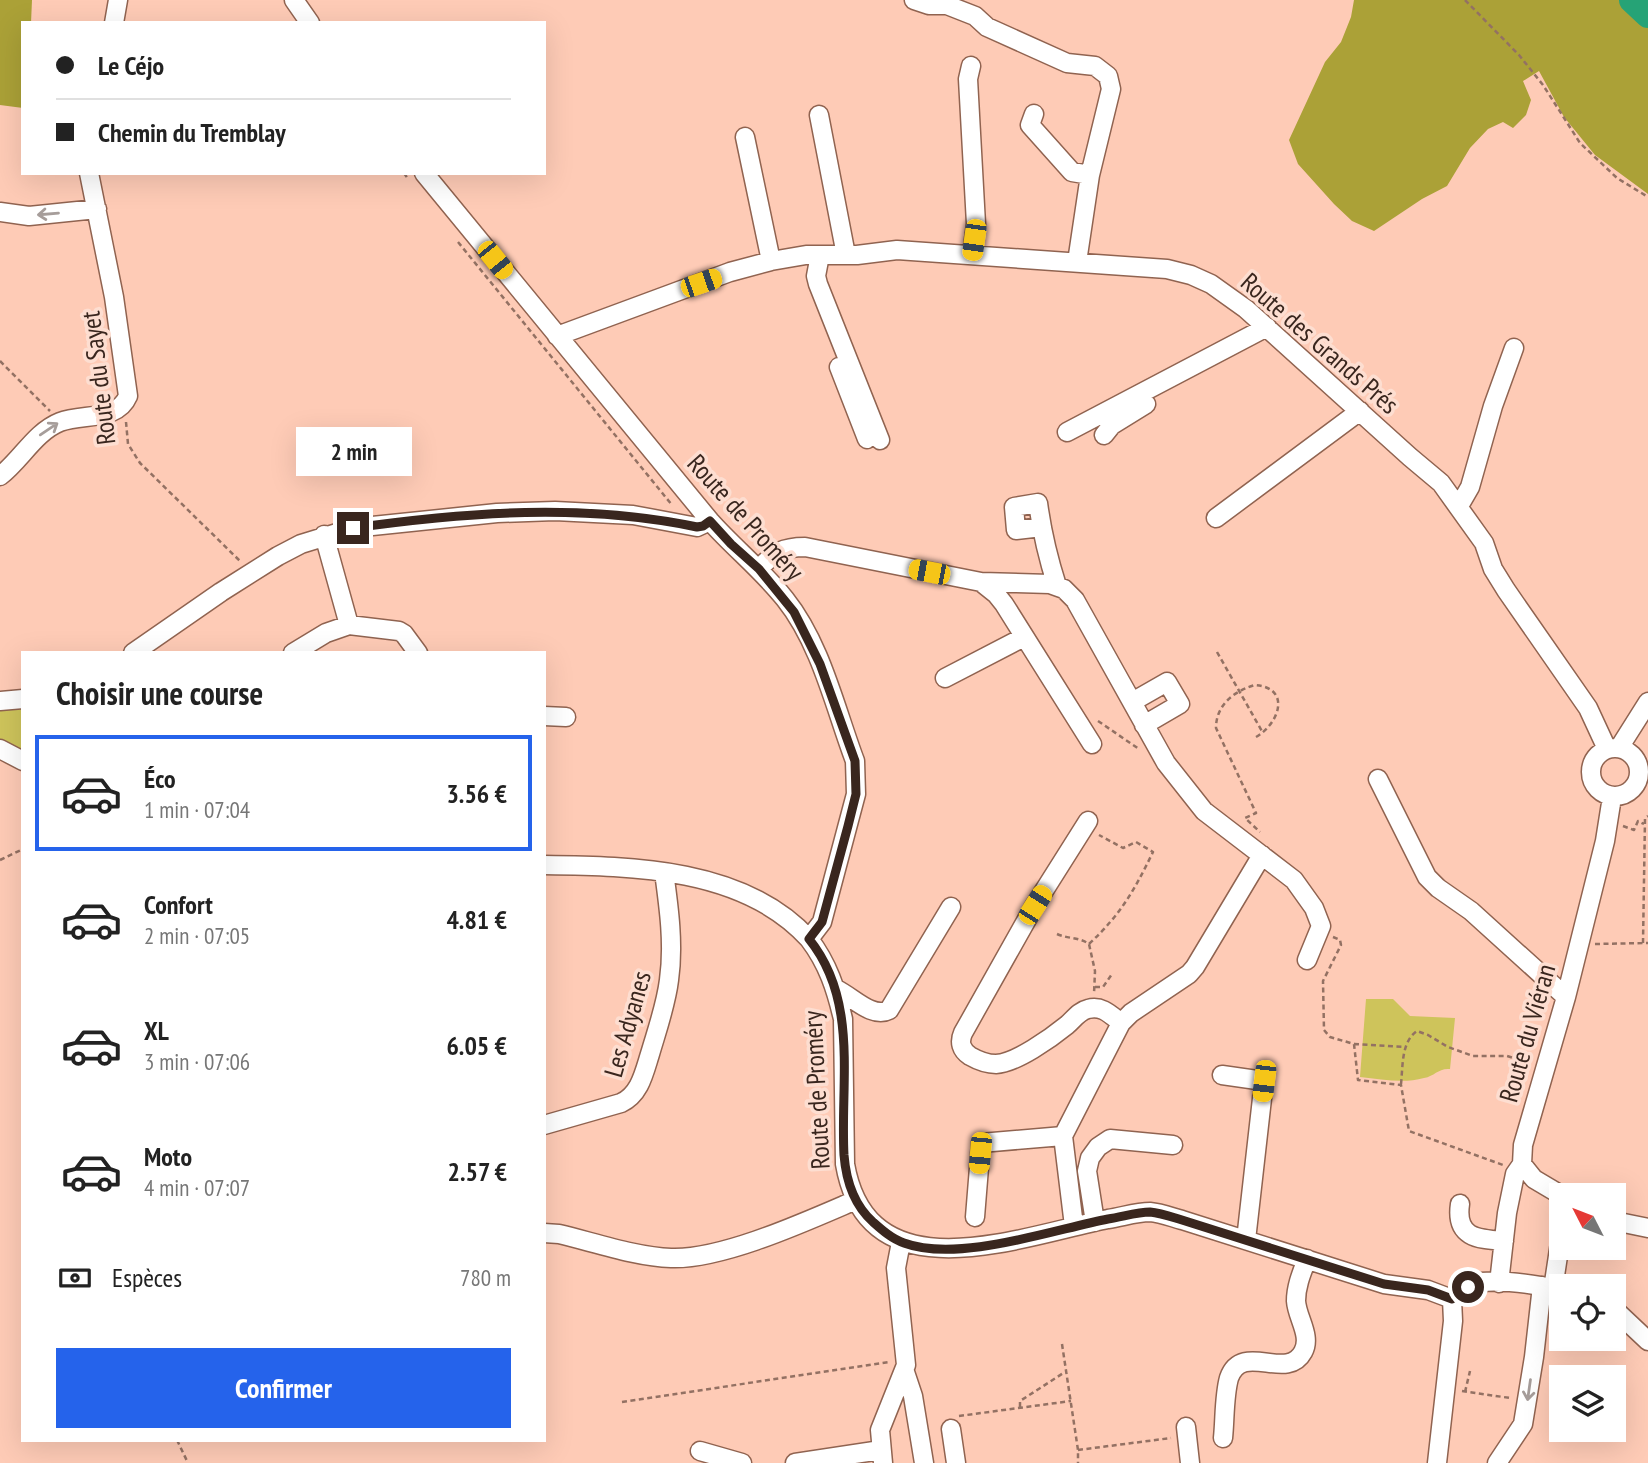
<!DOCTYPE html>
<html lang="fr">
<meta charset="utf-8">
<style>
body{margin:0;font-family:"PT Sans Narrow",sans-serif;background:#f2f2f2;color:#222;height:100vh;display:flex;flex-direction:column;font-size:26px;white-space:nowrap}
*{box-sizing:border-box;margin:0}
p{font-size:23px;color:#767676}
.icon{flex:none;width:38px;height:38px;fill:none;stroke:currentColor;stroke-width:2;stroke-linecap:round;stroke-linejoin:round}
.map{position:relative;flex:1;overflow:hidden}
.panel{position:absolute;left:21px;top:651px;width:525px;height:791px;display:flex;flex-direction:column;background:#fff;border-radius:0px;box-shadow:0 7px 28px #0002}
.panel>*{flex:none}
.banner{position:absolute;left:21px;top:21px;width:525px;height:154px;border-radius:0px;box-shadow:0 7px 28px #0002;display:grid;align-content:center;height:154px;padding:0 35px;background:#fff}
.needle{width:46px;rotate:312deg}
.tools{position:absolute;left:1549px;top:1183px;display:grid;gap:14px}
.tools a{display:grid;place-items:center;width:77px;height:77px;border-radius:0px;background:#fff;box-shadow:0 7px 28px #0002;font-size:35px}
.end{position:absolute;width:32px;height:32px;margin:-16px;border:9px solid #39261e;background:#fff;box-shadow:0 0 0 4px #fff}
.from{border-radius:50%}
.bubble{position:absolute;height:49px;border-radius:0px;background:#fff;box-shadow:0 7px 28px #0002;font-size:23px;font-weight:800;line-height:49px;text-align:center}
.car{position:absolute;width:21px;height:42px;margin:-21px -10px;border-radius:9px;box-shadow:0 0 5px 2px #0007;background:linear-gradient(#f5c518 24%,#345 0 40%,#f5c518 0 76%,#345 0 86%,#f5c518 0)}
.banner b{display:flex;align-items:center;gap:24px;height:66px;font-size:26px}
.banner b+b{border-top:2px solid #e0e0e0}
.banner i{width:18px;height:18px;background:#222}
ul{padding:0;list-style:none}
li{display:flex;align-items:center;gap:21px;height:116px;margin:0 14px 10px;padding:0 21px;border:4px solid transparent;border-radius:0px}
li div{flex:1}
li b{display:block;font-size:26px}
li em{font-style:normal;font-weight:800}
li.active{border-color:#2563eb}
li>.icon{width:63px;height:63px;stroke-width:1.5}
h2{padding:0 35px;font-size:32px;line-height:84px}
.pay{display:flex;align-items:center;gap:18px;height:77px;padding:0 35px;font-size:26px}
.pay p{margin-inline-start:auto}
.cta{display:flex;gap:14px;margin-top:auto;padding:14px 35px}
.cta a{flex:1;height:80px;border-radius:0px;background:#2563eb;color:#fff;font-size:28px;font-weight:800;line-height:80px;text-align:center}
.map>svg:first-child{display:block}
</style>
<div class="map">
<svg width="1648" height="1463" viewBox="0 0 1648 1463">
<rect width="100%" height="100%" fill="#fecbb6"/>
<path fill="#cec45b" d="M23,705V754L0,743V707Z
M1366,999H1393L1410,1016L1455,1018L1450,1069C1438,1068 1435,1076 1424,1078C1403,1084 1382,1079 1360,1077Z"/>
<path fill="#aba137" d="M0,0H32L31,23H23V108L0,105Z
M1354,0H1648V194L1595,155L1564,117L1539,71L1523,81L1531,100L1526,115L1513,128L1503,122L1488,129L1470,148L1447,186L1422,199L1374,231L1352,221L1334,204L1298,164L1289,140L1325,62L1341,42L1351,17Z"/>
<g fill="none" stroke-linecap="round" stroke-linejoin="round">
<path stroke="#26a376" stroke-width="26" d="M1632,0L1648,15"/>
<defs>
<path id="minor" d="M294,0L310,23
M914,0L929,5H947L975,16L987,27L1067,63L1095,66L1108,76L1111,89L1090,175L1077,262
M114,23L118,0
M971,66L968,79L976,224L972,255
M1034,114L1030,125L1072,172L1090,175
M819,115L846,255
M745,137L771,261
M424,173L710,521C734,548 762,570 785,599C821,644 835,708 855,761L856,794L822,922L809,939C828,964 836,989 843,1019L845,1164C868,1298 1021,1236 1108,1219C1122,1217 1136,1212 1150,1212C1161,1213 1171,1217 1182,1220L1384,1284L1428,1290L1452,1299
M0,212L29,216L97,209
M820,255L816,276L818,284L880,440
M557,336L730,272L771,261L806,255H857L897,250L1167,269L1191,275L1211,284L1246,309L1410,457L1441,483L1484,543L1493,569L1506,590L1588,708L1607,749
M839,367L867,439
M1067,432L1267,327
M1104,435L1112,425L1146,404
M0,476C21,460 35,432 60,422C83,413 117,422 128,396L114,297L89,173
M1459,506L1470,487L1493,406L1514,348
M1216,518L1360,411
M1042,527L1016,530L1014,507L1038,503C1042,533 1048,558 1057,586
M324,535L349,625
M759,569C774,552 783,547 805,547L981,582L1050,584L1064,589L1075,600L1166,763L1204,811L1294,880L1314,908L1321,926L1307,960
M981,582L996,594L1004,604L1092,744
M133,653L221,592L278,556L301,544L353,528L497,513L555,511L633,515L697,527L710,521
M293,653L326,633L349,625L399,631L404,634L418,653
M945,678L1024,637
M0,701L23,699
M1132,702L1167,682L1180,704L1144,725
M544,716L566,717
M1591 772a24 24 0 1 1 48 0a24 24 0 1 1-48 0Z
M1619,748L1648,702
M0,749L23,761
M1378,779L1427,877L1438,888L1471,911L1566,997
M1088,821L1035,905L963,1033C959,1042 961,1050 970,1056C977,1060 987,1064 996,1064C1016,1063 1051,1038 1067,1025C1074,1019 1079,1011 1088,1009C1102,1005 1111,1015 1121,1023
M544,865C633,866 745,868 809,939
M836,989C852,996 872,1019 889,1010L951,907
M1222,1075L1264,1081L1246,1240
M544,1125L621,1103C640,1094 644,1073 650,1054C657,1030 666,1005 669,980C674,945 669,908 664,872
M1522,1164L1534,1179L1561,1195
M1460,1204C1455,1238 1478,1239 1504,1241
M975,1217L981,1143L1063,1136
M1614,1221L1648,1228
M1095,1222L1087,1171L1090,1158L1098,1147L1110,1139L1173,1145
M1074,1226L1063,1136L1121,1023L1131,1013L1189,974L1195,967L1262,855
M544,1233L559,1234C593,1242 637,1257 671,1258C722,1260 807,1221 856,1200
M1499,1283L1507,1213L1515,1174L1522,1164L1523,1145L1566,997L1605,841L1612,797
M1553,1289L1561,1236
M1452,1299C1460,1292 1470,1283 1481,1282C1505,1280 1538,1285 1561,1290
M1614,1309L1648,1341
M905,1372L913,1396L924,1463
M1186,1427L1190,1463
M951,1429L956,1463
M1223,1438C1225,1419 1224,1396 1229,1378C1242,1341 1287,1382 1303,1352C1312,1336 1297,1318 1296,1301C1296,1286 1302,1272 1307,1259
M700,1451L742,1463
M795,1463L881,1450
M883,1463L880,1430L906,1365L896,1268L901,1242
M1437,1463L1453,1321L1452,1299
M1497,1463L1523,1424L1534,1357L1542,1286"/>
</defs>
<use href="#minor" stroke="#906350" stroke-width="21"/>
<path stroke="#937163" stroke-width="2.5" stroke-dasharray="5 3.5" stroke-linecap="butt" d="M1465,0L1519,55L1543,85L1580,143L1617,178L1648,197
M404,173L408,179
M458,242L672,505
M0,361L50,411
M126,422L128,444L140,463L241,562
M1217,652L1263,733
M1098,721L1139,749
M1256,737C1279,724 1292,688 1255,685C1234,691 1216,705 1216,728L1256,813L1245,818L1260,832
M1623,826L1634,830L1638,821L1644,824
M0,860L23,849
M1057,934C1068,939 1079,937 1089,944L1095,971L1094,994
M1333,937L1340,940L1341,945L1323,981L1324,1030L1330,1037L1354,1044L1358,1080L1401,1085L1409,1131L1503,1165
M1643,943L1645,818L1648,816
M1089,944C1121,914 1134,891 1153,852L1136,842L1123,848L1099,835
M1595,944L1648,943
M1095,987H1103L1112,974
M1354,1044L1405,1047
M1401,1084C1403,1066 1401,1042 1417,1031L1428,1035L1448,1047L1473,1056H1507L1531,1063
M1062,1344L1078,1450V1463
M1462,1391L1510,1398
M1465,1392L1470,1371
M622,1402L889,1362
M1020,1407V1401L1065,1372
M959,1416L1071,1401
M177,1440L188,1463
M1078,1450L1171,1438"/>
<use href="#minor" stroke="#fff" stroke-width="18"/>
</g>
<defs><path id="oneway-shaft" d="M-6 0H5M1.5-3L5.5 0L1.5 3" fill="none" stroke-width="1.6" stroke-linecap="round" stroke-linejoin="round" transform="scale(1.75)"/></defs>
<g stroke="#a69d9a">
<use href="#oneway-shaft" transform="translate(48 214) rotate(175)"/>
<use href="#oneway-shaft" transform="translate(49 429) rotate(-34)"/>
<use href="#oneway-shaft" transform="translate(1529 1390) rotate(98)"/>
</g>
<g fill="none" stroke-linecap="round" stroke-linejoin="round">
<path stroke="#39261e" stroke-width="9" d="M353,528C467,512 583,503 697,527L703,526L710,521L731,544L759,569L794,612L820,664L855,761L856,794L848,826L822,922L809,939C859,1001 840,1082 844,1155C846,1180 854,1205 873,1222C882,1230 892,1239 904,1243C958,1263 1052,1230 1108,1219C1122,1217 1137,1212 1150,1212C1161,1213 1172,1217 1182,1220L1384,1284L1428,1290L1452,1299L1468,1287"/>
</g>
<g text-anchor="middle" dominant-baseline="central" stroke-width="7" stroke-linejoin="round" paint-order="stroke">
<g font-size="26" fill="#39261e" stroke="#fdded1">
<text transform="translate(1320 343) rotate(41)">Route des Grands Prés</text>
<text transform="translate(98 378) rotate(-97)">Route du Sayet</text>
<text transform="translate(746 517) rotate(48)">Route de Proméry</text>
<text transform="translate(627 1024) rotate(-74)">Les Adyanes</text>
<text transform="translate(1527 1033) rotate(-74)">Route du Viéran</text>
<text transform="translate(816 1090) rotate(-93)">Route de Proméry</text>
</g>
</g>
</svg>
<div class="tools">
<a><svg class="needle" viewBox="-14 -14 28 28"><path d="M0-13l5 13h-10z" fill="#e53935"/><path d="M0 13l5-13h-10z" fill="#767676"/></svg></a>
<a><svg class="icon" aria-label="locate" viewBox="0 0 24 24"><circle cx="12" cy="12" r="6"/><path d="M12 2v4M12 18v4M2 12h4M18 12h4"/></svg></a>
<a><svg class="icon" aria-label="layers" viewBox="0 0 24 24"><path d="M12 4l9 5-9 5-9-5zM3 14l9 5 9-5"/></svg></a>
</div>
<i class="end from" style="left:1468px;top:1287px"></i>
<i class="end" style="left:353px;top:528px"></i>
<div class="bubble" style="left:296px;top:427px;width:116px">2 min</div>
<i class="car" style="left:974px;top:240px;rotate:188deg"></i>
<i class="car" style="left:495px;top:260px;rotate:141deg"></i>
<i class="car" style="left:701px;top:283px;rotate:71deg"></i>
<i class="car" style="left:929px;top:572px;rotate:281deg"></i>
<i class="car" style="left:1035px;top:905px;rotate:32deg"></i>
<i class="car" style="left:1264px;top:1081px;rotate:187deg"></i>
<i class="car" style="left:980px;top:1153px;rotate:185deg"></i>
<div class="banner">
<b><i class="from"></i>Le Céjo</b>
<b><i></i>Chemin du Tremblay</b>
</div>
<section class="panel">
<h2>Choisir une course</h2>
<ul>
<li class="active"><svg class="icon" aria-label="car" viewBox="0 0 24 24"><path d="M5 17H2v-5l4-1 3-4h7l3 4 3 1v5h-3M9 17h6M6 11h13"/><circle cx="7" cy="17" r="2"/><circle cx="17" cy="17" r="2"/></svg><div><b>Éco</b><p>1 min · 07:04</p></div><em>3.56 €</em></li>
<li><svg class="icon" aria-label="car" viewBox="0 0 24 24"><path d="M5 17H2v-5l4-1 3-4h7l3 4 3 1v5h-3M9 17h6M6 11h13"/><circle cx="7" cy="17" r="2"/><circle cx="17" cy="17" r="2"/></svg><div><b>Confort</b><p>2 min · 07:05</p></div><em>4.81 €</em></li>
<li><svg class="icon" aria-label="car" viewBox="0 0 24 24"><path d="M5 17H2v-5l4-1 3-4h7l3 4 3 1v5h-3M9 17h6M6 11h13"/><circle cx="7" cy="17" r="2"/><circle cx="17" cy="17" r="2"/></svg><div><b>XL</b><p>3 min · 07:06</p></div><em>6.05 €</em></li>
<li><svg class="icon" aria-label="car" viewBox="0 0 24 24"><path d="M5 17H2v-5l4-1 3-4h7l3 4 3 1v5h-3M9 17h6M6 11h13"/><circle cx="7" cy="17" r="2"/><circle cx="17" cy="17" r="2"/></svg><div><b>Moto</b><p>4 min · 07:07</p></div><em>2.57 €</em></li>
</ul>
<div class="pay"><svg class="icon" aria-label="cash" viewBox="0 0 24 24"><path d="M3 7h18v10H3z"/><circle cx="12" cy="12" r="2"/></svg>Espèces<p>780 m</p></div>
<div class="cta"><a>Confirmer</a></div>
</section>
</div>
